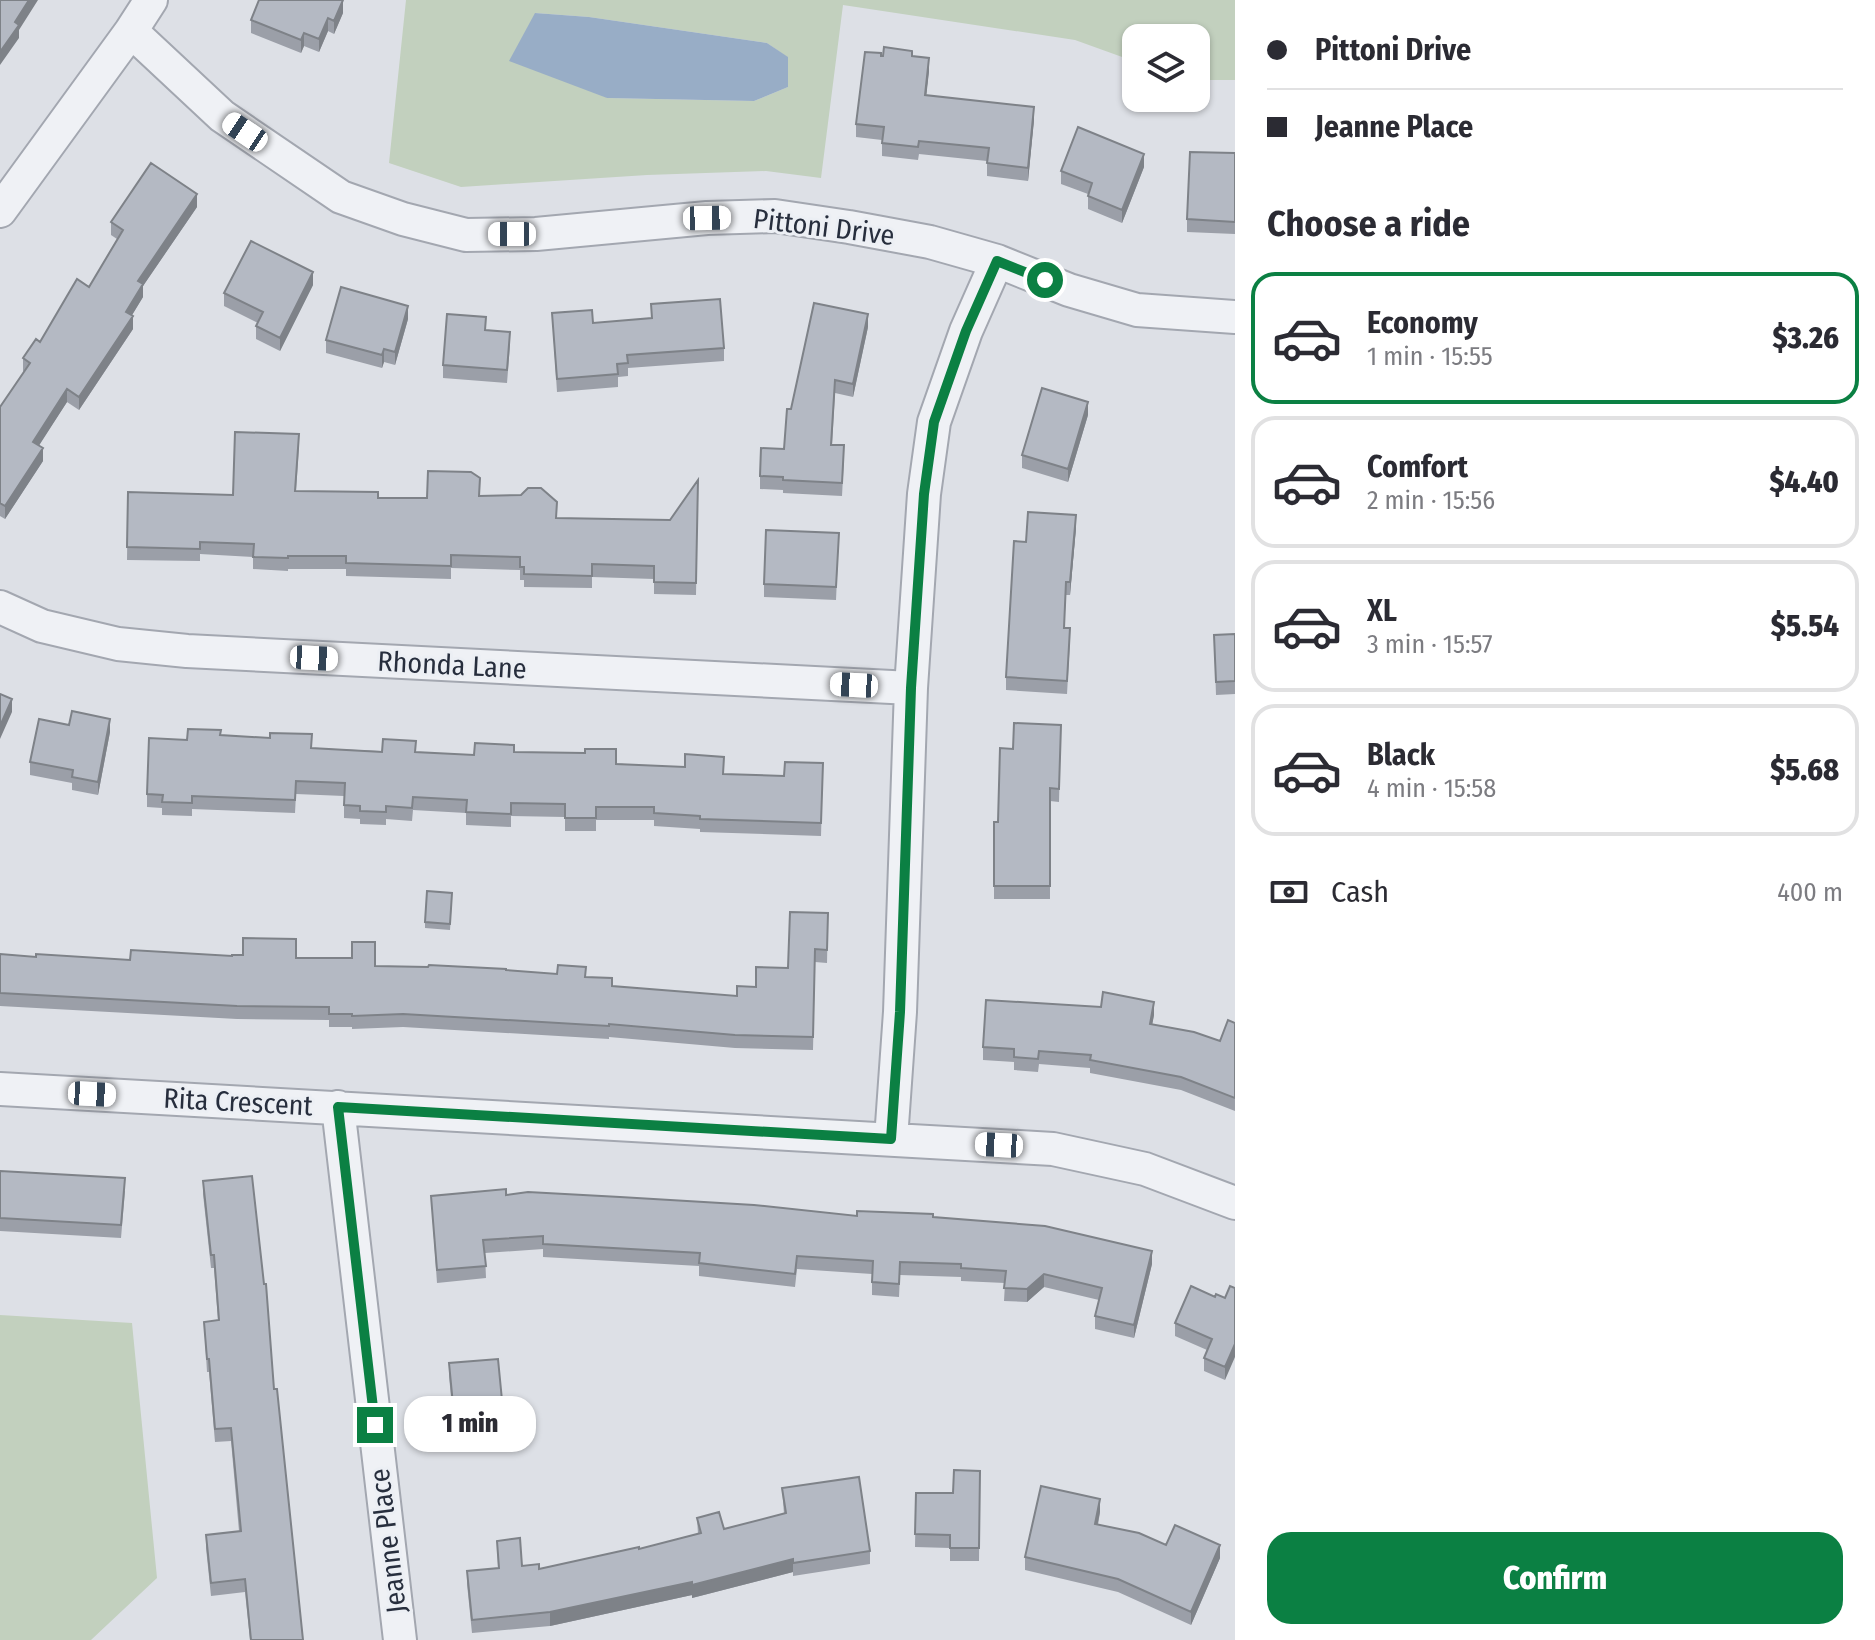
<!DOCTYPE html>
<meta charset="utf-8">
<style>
body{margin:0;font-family:"Fira Sans Condensed",sans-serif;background:#f7f7f7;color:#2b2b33;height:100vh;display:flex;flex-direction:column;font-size:30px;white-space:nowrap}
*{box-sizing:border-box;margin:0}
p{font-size:26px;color:#7c7c81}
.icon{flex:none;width:44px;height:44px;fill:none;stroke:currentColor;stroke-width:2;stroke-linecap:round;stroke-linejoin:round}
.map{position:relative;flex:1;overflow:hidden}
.drawer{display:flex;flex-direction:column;background:#fff;width:640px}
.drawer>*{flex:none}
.top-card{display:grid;align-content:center;height:176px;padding:0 32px;background:#fff}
.buttons{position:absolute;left:1122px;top:24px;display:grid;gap:16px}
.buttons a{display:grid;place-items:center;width:88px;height:88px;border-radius:16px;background:#fff;box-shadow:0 2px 6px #0004;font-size:40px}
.end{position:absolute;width:36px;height:36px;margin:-18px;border:10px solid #0b8043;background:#fff;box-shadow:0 0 0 4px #fff}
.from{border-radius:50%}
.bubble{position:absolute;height:56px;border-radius:24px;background:#fff;box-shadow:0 2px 6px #0004;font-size:26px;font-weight:800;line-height:56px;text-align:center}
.car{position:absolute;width:24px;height:48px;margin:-24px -12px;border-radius:10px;box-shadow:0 0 6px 2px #0007;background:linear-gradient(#fff 24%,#345 0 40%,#fff 0 76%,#345 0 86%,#fff 0)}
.top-card b{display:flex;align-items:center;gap:28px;height:76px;font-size:30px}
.top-card b+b{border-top:2px solid #e1e1e2}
.top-card i{width:20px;height:20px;background:#2b2b33}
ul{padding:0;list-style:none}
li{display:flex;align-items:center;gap:24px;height:132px;margin:0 16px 12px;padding:0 16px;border:4px solid #e1e1e2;border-radius:24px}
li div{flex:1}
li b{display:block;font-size:30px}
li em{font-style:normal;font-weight:800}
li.on{border-color:#0b8043}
li>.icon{width:72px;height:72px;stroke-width:1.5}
h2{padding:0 32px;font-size:36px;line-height:96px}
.pay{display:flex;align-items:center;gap:20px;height:88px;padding:0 32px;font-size:30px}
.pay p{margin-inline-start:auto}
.action{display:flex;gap:16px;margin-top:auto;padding:16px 32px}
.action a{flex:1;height:92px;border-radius:24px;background:#0b8043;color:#fff;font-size:32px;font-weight:800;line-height:92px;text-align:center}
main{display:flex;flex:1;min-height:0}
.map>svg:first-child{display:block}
</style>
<main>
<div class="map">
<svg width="1235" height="1640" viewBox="0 0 1235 1640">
<rect width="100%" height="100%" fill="#dde0e6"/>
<path fill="#c2d0be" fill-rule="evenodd" d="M406,0H1235V80H1196V38H1136V62L1075,40L843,5L821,178L766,171L647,175L461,187L389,163ZM535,13L589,17L767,43L787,57L788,87L754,101L607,98Z
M0,1315L132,1323L157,1578L91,1640H0Z"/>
<path fill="#98adc6" d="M535,13L589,17L767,43L788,57V87L754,101L607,98L509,61Z"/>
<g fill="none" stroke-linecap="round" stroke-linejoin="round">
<defs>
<path id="minor" d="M131,31L222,116L341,197L403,219L466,235L536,234L707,218L775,216L849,227L930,242L997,261L1069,290L1137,310L1235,317
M0,211L131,31L151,0
M0,607L42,626L118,644L187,651L911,688
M0,1089L1053,1149L1145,1169L1235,1203
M338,1107L400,1640
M891,1139L900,1012L911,688L924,494L934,422L966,331L997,261"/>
</defs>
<use href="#minor" stroke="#a3a7b0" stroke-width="36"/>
<use href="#minor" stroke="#eff1f5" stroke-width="32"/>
</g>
<path fill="#9b9fa8" d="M343,13L334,34L328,31L319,52L304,46L301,53L251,33V20Z
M881,56H912L929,71L926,95L1034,120L1028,181L987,176V161L919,154L918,160L882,156V140L856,137V124Z
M1235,153V234L1187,232V219Z
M1144,167L1122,223L1088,209V194L1061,184V171Z
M197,207L143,286V297L132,315L133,329L79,410L67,402L38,446L43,461L5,519L0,516V407L24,372L23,371V358L40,342L89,287L117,239L111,235V222Z
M313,285L280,351L256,339V326L258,323L224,306V293Z
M651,304L724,348V361L628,368V376L618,377V387L557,392L552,313L593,323L651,318Z
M408,319L395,365L384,362L382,368L326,353V340Z
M868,327L853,397L835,393L832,445L844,458L842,496L783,493V490L760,489V476L784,449L791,409Z
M486,330L510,345L507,383L443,378V365Z
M1088,415L1068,482L1022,468V455Z
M299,446L296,491L378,498H427L480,496L557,518L670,520L698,480L696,595L654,594V579L592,577V588L524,587V580H520V570L451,568V579L346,576V569H288V571L253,569V557L200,554V561L127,560L128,492L233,495Z
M1076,528L1070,595H1066L1064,628L1070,641L1067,694L1006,690V677L1026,542Z
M839,533L836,600L764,597V584Z
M1235,607V694L1216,695L1214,635L1235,634Z
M69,725L110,732L98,795L72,790V783L30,775V762Z
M1061,725L1059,802L1050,801V899H994V822H998L1013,749Z
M220,735L270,738L312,748L474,755L514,752L724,775L784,776L823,763L821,836L700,832V829L654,826V820H596V831H565V817L511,816V827L466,825V813L413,810L412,821L386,819V825L360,824V819L344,818V796L296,794L295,813L192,809V816L162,815V808L147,807V794L187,740Z
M452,900L450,930L425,928V922Z
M828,913L827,963L815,962L813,1050L735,1048L609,1037V1039L403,1027L352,1029V1027H329V1020L237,1019L0,1006V954L36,957L130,960L232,956L296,958L375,966L506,970L586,977L612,987L737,996L788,968Z
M1154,1015L1152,1024L1220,1041L1235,1023V1111L1181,1090L1090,1073V1068L1039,1064L1038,1072L1014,1070V1062L983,1060V1047Z
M0,1171L125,1191L121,1238L0,1231Z
M203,1181L274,1389L303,1640H250L245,1592L211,1596L206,1548V1535L239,1531L231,1441L215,1442L209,1372H207L204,1322L218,1320L214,1268H211L203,1194Z
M506,1195L857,1216L933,1217L1152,1264L1134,1338L1095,1329V1316L1099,1300L1044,1287L1027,1302L1004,1301L1005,1283L961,1281V1277L900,1275L899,1297L872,1295V1274L797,1269L795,1287L699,1276V1266L543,1257V1249L485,1253L486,1278L437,1283L431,1196Z
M1215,1297L1225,1298V1380L1204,1371V1358L1207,1350L1175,1336V1323Z
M449,1363L505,1431V1444L456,1449L449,1376Z
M980,1471L979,1561H950V1548L915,1547L916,1493H953Z
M782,1488L870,1551V1564L793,1576V1572L692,1598V1595L550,1626L472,1633L467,1584V1571L498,1569L497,1541L522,1566L539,1569L639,1549L698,1534L697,1518L724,1529L784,1514Z
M1100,1512L1098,1525L1166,1545L1220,1558L1191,1625L1118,1592L1025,1570V1557Z"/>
<path fill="#7e8288" d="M29,0H38L19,30V38L0,65V52L15,22Z
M343,0V13L334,34V21Z
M328,18V31L319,52V39Z
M304,33V46L301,53V40Z
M929,58V71L925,108V95Z
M1034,107V120L1028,181V168Z
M1144,154V167L1122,223V210Z
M197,194V207L143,286V297L126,325V312L138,281Z
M313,272V285L280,351V338Z
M408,306V319L395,365V352Z
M868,314V327L853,397V384Z
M133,316V329L79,410V397Z
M384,349V362L382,368V355Z
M67,389V402L33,455V442Z
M1088,402V415L1068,482V469Z
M43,448V461L5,519V506Z
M1076,515V528L1070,595V582Z
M12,699V712L0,739V726Z
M110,719V732L98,795V782Z
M1154,1002V1015L1150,1037V1024Z
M1152,1251V1264L1134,1338V1325Z
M1044,1274V1287L1027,1302V1289Z
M1235,1344V1357L1225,1380V1367Z
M1100,1499V1512L1095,1537V1524Z
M1220,1545V1558L1191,1625V1612Z
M793,1559V1572L692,1598V1585Z
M692,1582V1595L550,1626V1612Z"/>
<path fill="#b4b9c3" stroke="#7e8288" stroke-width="2" d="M0,0H29L15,22L19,25L0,52Z
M259,0H343L334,21L328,18L319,39L304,33L301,40L251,20Z
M884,47L912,51V56L929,58L925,95L1034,107L1028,168L987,163L989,148L919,141L918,147L882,143L884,127L856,124L865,52L881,53V56H883Z
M1078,127L1144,154L1122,210L1088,196L1092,183L1061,171Z
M1190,152L1235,153V222L1187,219Z
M151,163L197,194L138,281L143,284L126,312L133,316L79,397L67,389L33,442L43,448L5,506L0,503V407L30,363L23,358L36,339L40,342L77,279L89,287L123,230L111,222Z
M251,241L313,272L280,338L256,326L263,312L224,293Z
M341,287L408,306L395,352L384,349L382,355L326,340Z
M720,299L724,348L627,355L628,363L617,364L618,374L557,379L552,313L592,310L593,323L652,318L651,304Z
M814,303L868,314L853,384L835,380L831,445H844L842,483L783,480V477L760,476L761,448L784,449L787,409H791Z
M447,314L486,317L485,330L510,332L507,370L443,365Z
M1042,388L1088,402L1068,469L1022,455Z
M235,432L299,434L295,491L378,492V498H427L428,471L471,472L480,478L479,496L521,495L528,488H541L557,502L556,518L670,520L698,480L696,583L654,582V566L592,564V576L524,574V567H520V557L451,555V566L346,563V556H288V558L253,557L254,544L200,542V549L127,547L128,492L233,495Z
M1028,512L1076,515L1070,582H1066L1064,628H1070L1067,681L1006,677L1014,541L1026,542Z
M766,530L839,533L836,587L764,584Z
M1235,634V681L1216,682L1214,635Z
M0,694L12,699L0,726Z
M72,711L110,719L98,782L72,777L73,770L30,762L39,719L69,725Z
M1014,723L1061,725L1059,789L1050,788V886H994V822H998L1000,748L1013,749Z
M188,729L221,730L220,735L270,738V733L312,734L311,748L382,752L383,739L416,741L415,752L474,755L475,743L514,745V752L585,753V749H616V764L685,767V754L724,757L723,774L784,776L785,762L823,763L821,823L700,819V816L654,813V807H596V818H565V804L511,803V814L466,812L467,800L413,797L412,808L386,806V812L360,811V806L344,805L345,783L296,781L295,800L192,796V803L162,802L163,795L147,794L149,738L187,740Z
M427,891L452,893L450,924L425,922Z
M790,912L828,913L827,950L815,949L813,1037L735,1035L609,1024V1026L403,1014L352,1016V1014H329V1007L237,1006L0,993V954L36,957V954L130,960L131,950L232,956V955H243V938L296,939V958H352V942H375V966L428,967L429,965L506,969V970L557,974L558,965L586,967L585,977L612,978V986L737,996V986L756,987V967L788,968Z
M1103,992L1154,1002L1150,1024L1194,1032L1220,1041L1228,1020L1235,1023V1098L1181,1077L1090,1060L1091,1055L1039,1051L1038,1059L1014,1057V1049L983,1047L986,1000L1101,1007Z
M0,1171L125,1178L121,1225L0,1218Z
M252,1176L264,1284H266L274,1389H277L303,1640H251L245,1579L211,1583L206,1535L241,1531L231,1428L215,1429L209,1359H207L204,1322L219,1320L214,1255H211L203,1181Z
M506,1189V1195L528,1192L620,1197L754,1205L857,1216V1211L933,1214V1217L1045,1226L1152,1251L1134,1325L1095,1316L1102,1288L1044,1274L1027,1289L1004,1288L1006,1271L961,1268V1264L900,1262L899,1284L872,1282L873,1261L797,1256L795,1274L699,1263L700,1253L543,1244V1236L483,1240L486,1266L437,1270L431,1196Z
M1191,1286L1215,1297L1216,1294L1225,1298L1230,1286L1235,1288V1344L1225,1367L1204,1358L1212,1339L1175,1323Z
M498,1359L505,1431L456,1436L449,1363Z
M954,1470L980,1471L979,1548H950V1535L915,1534L916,1493H953Z
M859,1477L870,1551L793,1563V1559L692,1585V1582L550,1612L472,1620L467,1571L499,1568L497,1541L520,1538L522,1566L539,1564V1569L639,1547V1549L701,1533L697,1518L719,1512L724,1529L786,1513L782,1488Z
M1041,1486L1100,1499L1095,1524L1139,1533L1166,1545L1175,1525L1220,1545L1191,1612L1118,1579L1025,1557Z"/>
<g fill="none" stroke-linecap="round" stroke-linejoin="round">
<path stroke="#0b8043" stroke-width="10" d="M375,1425L338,1107L891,1139L900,1012L911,688L924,494L934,422L966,331L997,261L1045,280"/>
</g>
<g text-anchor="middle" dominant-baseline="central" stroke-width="6" stroke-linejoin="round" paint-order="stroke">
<g font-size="28" fill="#272e3d" stroke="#eceff4">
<text transform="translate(824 227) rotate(7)">Pittoni Drive</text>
<text transform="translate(452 665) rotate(3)">Rhonda Lane</text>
<text transform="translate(238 1102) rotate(3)">Rita Crescent</text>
<text transform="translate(388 1541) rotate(-97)">Jeanne Place</text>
</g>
</g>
</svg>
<div class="buttons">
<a><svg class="icon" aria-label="layers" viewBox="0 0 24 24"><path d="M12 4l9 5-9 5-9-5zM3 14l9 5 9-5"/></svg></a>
</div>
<i class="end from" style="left:1045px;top:280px"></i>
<i class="end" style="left:375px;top:1425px"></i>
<div class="bubble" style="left:404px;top:1396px;width:132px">1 min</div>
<i class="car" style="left:245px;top:132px;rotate:304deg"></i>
<i class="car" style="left:707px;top:218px;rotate:89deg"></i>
<i class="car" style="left:512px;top:234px;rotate:270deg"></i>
<i class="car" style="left:314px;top:658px;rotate:93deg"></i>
<i class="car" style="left:854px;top:685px;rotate:273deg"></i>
<i class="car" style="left:92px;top:1094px;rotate:93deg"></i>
<i class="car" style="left:999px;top:1145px;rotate:273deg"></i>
</div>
<section class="drawer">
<div class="top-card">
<b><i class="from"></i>Pittoni Drive</b>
<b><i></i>Jeanne Place</b>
</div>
<h2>Choose a ride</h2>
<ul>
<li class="on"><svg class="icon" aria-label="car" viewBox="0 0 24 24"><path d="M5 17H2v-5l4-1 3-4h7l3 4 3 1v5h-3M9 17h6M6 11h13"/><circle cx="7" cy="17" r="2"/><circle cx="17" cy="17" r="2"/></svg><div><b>Economy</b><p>1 min · 15:55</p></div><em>$3.26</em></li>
<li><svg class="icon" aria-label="car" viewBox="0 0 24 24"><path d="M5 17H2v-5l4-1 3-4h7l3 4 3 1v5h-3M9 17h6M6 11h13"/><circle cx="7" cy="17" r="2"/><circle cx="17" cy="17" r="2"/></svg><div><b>Comfort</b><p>2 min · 15:56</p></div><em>$4.40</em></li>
<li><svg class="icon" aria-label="car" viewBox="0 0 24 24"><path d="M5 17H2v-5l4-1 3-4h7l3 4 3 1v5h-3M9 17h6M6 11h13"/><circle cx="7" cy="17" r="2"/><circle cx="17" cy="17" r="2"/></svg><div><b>XL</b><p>3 min · 15:57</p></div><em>$5.54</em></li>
<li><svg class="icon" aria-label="car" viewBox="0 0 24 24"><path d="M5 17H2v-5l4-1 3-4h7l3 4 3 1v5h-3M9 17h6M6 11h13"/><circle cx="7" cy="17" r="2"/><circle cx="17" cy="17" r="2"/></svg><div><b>Black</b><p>4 min · 15:58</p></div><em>$5.68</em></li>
</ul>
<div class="pay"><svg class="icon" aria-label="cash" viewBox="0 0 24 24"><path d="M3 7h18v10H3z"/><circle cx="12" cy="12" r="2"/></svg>Cash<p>400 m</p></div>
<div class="action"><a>Confirm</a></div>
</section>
</main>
